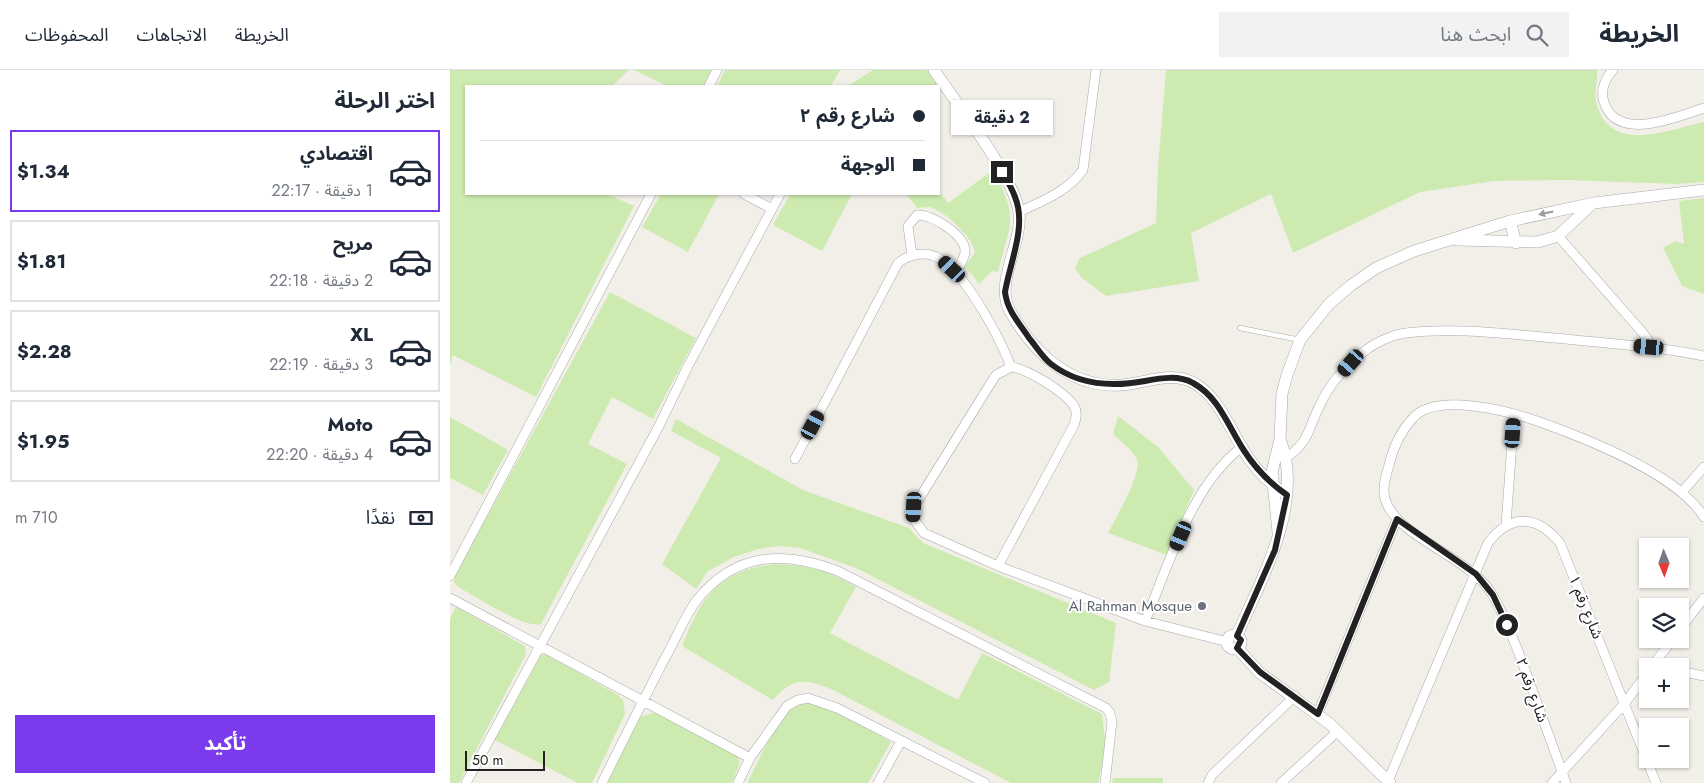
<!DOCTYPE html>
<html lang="ar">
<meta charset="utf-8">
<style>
body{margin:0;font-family:Jost,"Noto Sans Arabic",sans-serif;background:#f2f2f3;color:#1f2937;direction:rtl;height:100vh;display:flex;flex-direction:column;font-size:19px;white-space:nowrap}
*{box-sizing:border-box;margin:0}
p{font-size:16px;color:#747a83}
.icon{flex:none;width:28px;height:28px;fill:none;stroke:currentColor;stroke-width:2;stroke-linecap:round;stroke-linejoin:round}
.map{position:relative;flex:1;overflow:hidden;direction:ltr}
.sheet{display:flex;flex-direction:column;background:#fff;width:450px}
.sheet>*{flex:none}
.banner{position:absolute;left:15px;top:15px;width:475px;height:110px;border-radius:0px;box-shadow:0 1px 4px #0004;direction:rtl;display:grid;align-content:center;height:110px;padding:0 15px;background:#fff}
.needle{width:32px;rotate:178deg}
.controls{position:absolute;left:1189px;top:468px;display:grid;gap:10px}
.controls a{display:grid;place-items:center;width:50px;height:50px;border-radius:0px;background:#fff;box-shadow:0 1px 4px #0004;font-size:25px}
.scale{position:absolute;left:15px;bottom:12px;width:80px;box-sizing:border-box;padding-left:5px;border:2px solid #222;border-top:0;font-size:14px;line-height:18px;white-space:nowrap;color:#222;-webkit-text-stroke:4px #fff;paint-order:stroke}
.end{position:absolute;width:22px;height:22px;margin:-11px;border:6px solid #222;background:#fff;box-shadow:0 0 0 2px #fff}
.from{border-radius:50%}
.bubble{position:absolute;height:35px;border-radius:0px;background:#fff;box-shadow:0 1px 4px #0004;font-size:16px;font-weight:700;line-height:35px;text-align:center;direction:rtl}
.car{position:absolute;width:15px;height:30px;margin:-15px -8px;border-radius:6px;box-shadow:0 0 4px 1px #0007;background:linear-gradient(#222 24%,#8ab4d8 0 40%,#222 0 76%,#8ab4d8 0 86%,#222 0)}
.banner b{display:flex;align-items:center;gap:18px;height:48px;font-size:19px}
.banner b+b{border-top:1px solid #e0e1e3}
.banner i{width:12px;height:12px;background:#1f2937}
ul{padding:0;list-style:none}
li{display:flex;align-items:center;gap:15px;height:82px;margin:0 10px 8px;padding:0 5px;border:2px solid #e0e1e3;border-radius:0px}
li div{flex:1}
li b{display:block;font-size:19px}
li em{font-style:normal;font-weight:700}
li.on{border-color:#7c3aed}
li>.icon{width:45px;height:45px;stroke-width:1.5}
h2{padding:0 15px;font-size:22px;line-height:60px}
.pay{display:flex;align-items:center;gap:12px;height:55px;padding:0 15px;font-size:19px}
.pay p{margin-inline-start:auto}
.button{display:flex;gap:10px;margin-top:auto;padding:10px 15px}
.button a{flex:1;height:58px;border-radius:0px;background:#7c3aed;color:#fff;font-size:20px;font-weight:700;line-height:58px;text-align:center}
header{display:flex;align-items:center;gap:30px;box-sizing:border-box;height:70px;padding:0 25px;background:#fff;border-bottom:1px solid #e0e1e3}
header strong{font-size:24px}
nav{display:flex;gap:28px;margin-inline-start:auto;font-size:18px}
.search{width:350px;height:45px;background:#f2f2f3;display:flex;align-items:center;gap:12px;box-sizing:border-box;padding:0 18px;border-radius:0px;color:#747a83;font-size:19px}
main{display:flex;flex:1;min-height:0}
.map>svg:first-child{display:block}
</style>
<header>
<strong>الخريطة</strong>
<div class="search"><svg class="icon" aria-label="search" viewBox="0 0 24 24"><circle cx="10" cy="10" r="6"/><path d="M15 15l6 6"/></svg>ابحث هنا</div>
<nav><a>الخريطة</a><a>الاتجاهات</a><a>المحفوظات</a></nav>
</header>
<main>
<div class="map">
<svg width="1254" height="713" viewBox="0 0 1254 713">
<rect width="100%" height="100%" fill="#f2efe9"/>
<path fill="#cdebb0" d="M0,0H179L162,16H16V124H157L184,136L86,327L3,285L0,296Z
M184,0H262L253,16H217Z
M275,0H390L381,16H267Z
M423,0H477L488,16H398Z
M716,0H1147C1148,11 1144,20 1146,31C1158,86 1217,60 1254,52V112L1228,114L1116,110L1044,111L970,122L843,183L821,124L741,163L749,211L656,226L632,208L625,198L630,188L706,153L708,98Z
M543,100C570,151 560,151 548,202L542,201L529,214L515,196L525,183C524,168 493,139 479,137C475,137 470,138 467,138L456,124H489V121L498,133Z
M211,124H269L238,182L192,157Z
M340,124H402L372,181L323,155Z
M1254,128V224L1232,216L1213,178L1225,171L1234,174L1229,131Z
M160,222L246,268L203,349L162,327L138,374L177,394L91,554C75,559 25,526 8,517L4,512L5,505Z
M668,346L708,377L744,420L717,485L658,463C665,449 692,404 687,390C682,379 671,372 663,364Z
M0,347L58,380L33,425L0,408Z
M226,349L353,420L459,458L473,473L666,553L659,612L644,620L406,498L350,478L329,476L308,479L284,487L258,501L246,519L212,494L271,388L221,361Z
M325,494C362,496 375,499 406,517L380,563L508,630L532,583L652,644L656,677L648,713H561L383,620C357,609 343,606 323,630L232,576C245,545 256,516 291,502C301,497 315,496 325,494Z
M6,537L75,576L76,584L9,713H0V549Z
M96,584L168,625L173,630L175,644L142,713H128L45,670L91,585Z
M357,632L388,642L441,672L418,713H297C310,689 329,637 357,632Z
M203,643L215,646L287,684L290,693L282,713H157L189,647Z
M663,708H713V713H662Z"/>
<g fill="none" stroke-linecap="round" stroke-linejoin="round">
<defs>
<path id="service" d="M790,258L850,270"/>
<path id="minor" d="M1163,0C1155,8 1150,21 1154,32C1167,73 1226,47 1254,38
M259,16L267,0
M294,124L322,139
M569,142C592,131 617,122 633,100L646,0
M1108,166L1192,262L1198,270L1199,277
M462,185L458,156L467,145C482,144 515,165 515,181C515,189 509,197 505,203
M561,297C576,298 615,322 624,336C628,342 626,349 624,355L548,496L474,463L463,448L464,437L537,319L546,305Z
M836,388C860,371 858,359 870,335C879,315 895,297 912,283C924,273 941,265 956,263C1005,257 1055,264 1104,268C1154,273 1205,276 1254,286
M345,389L448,193C459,184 477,180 490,189C516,204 550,268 561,297
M1232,422L1254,397
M1056,455L1064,345
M548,496L695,551L778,572
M0,506L201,124
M0,528L300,688
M695,551C719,495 741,415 792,377
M1230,559L1254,528
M1205,593L1216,596
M1202,596L1223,569
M1230,601L1254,606
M868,643L947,449
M938,711L1038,473C1061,443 1087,445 1110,473L1206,713
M16,713L209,356L238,296L330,124
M152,713C172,672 193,631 214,590C225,571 234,547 247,530C286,481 335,481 388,501L656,638L660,643L662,652L655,713
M288,713L300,688L337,636L348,630L358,628L387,638L535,713
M428,713L451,671
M758,713L762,705L845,626
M831,713L888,661
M1102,713L1175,633L1198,602
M1116,713C1102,673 1087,634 1073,594C1064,571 1055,546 1042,524C1019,486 947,468 935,429C932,418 936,406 939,395C943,378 950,362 963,348C986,322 1058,341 1087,351C1135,368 1227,404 1254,447"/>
<path id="tertiary" d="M484,0C506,33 564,106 569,142C573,173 544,213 560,241C583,282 620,318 670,315C694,314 721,300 744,313C767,326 778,354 791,376C802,396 817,412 837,425
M1060,151L1066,173
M1007,170L1088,172L1108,166L1142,134
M828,462L822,402L830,369L832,324L837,305L850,270L879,234L900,216L926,198L964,181L1060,151L1144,133L1254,120
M787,565C812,508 855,432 830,369
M777 572a7 7 0 1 1 14 0a7 7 0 1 1-14 0Z
M787,578L810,603L880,654L940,713"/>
</defs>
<use href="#service" stroke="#a9a9a9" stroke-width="5.5"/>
<use href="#minor" stroke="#a9a9a9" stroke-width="10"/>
<use href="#tertiary" stroke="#a9a9a9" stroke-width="12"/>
<use href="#service" stroke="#fff" stroke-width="4.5"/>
<use href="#minor" stroke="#fff" stroke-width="9"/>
<use href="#tertiary" stroke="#fff" stroke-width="11"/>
</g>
<defs><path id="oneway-solid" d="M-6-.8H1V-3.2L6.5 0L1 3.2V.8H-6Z" transform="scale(1.25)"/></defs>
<use fill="#9c9c9c" href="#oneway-solid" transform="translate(1096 143) rotate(168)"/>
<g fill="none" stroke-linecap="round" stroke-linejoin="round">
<path stroke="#222" stroke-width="6" d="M552,102C557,110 562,118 565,127C577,156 560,192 555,222C557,240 569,253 579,268C586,276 592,287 601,294C628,315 663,317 695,311C711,308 729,305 743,313C769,327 778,356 793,379C805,398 818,412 837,425L825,480L787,566L791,570L787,578L810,602L868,644L947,449L1026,504L1043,525L1057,555"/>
</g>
<circle fill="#6b7280" stroke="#fff" stroke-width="2" cx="752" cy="536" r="5"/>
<g text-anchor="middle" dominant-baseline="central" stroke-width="4" stroke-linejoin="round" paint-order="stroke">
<g font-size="15" fill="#5b616d" stroke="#fff" text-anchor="end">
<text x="742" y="536">Al Rahman Mosque</text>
</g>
<g font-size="15" fill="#222" stroke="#fff">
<text transform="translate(1136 537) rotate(68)">شارع رقم ١</text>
<text transform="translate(1082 620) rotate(70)">شارع رقم ٢</text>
</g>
</g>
</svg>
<div class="controls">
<a><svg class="needle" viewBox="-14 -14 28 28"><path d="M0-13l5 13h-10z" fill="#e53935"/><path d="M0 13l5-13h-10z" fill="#747a83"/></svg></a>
<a><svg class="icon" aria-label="layers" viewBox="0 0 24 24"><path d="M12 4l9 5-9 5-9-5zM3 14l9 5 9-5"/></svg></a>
<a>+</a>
<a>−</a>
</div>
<div class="scale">50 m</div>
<i class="end from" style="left:1057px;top:555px"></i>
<i class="end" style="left:552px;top:102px"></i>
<div class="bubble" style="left:501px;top:30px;width:102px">2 دقيقة</div>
<i class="car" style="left:502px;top:199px;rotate:313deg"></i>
<i class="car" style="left:1199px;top:277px;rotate:275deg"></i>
<i class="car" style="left:901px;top:293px;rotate:221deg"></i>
<i class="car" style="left:363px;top:355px;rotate:28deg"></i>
<i class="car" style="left:1063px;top:363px;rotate:4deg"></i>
<i class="car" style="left:464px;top:437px;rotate:183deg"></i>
<i class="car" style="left:731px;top:466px;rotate:203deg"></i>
<div class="banner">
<b><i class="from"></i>شارع رقم ٢</b>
<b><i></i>الوجهة</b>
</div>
</div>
<section class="sheet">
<h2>اختر الرحلة</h2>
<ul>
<li class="on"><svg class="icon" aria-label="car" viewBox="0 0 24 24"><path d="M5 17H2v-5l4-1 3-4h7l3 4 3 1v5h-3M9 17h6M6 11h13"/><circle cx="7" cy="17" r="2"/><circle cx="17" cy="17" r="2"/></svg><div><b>اقتصادي</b><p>1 دقيقة · 22:17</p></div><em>$1.34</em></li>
<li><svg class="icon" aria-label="car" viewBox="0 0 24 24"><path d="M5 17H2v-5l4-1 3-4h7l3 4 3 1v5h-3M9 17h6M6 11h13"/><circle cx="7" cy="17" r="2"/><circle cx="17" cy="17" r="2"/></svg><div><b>مريح</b><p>2 دقيقة · 22:18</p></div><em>$1.81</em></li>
<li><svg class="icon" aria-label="car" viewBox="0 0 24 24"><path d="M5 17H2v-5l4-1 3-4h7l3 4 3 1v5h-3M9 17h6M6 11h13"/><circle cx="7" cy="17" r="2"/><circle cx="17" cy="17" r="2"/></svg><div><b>XL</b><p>3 دقيقة · 22:19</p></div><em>$2.28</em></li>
<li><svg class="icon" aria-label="car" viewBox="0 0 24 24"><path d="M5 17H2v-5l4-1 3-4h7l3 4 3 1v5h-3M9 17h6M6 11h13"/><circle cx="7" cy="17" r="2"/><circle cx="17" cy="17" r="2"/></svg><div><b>Moto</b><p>4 دقيقة · 22:20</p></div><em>$1.95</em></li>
</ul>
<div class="pay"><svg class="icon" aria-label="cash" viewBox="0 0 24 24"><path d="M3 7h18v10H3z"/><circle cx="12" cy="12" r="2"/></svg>نقدًا<p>710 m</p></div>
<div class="button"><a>تأكيد</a></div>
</section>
</main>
